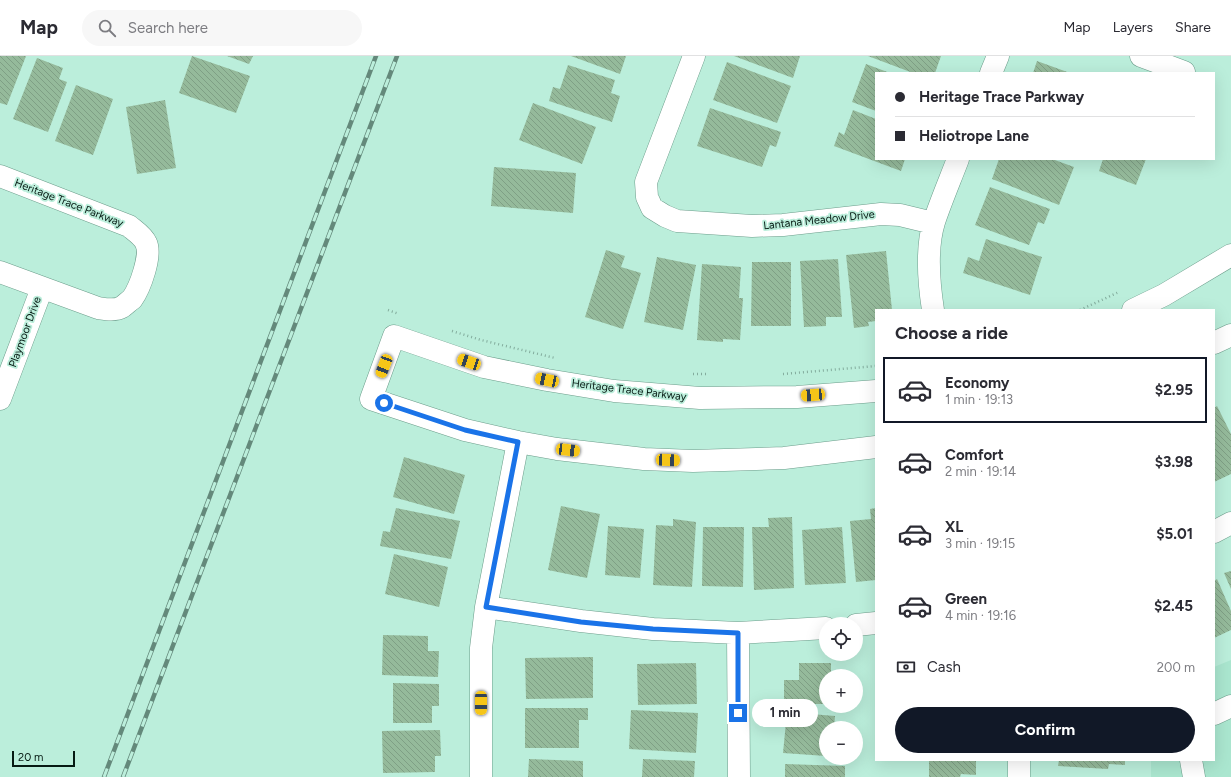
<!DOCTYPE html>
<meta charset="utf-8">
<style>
body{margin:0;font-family:Figtree,sans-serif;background:#f7f7f7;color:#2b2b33;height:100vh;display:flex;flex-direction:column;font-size:15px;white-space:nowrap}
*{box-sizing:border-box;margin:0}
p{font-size:13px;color:#7c7c81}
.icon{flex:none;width:22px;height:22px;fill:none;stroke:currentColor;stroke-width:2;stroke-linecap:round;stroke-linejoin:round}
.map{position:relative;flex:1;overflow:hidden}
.side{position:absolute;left:875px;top:253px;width:340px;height:452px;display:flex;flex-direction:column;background:#fff;border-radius:0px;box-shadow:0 4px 16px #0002}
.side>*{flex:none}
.banner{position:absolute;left:875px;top:16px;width:340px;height:88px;border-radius:0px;box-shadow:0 4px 16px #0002;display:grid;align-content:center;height:88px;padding:0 20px;background:#fff}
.fabs{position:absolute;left:819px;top:561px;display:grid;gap:8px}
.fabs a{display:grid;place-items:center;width:44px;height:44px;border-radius:50%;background:#fff;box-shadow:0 4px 16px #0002;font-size:20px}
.scale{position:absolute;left:12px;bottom:10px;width:63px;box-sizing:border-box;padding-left:4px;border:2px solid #061a13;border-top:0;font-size:11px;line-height:14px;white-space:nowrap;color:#061a13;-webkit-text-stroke:3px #bbeedb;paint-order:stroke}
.end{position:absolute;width:18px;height:18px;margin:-9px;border:5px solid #1a73e8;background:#fff;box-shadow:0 0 0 2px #fff}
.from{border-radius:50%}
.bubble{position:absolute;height:28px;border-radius:14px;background:#fff;box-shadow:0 4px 16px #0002;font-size:13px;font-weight:700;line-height:28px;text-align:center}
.car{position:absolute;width:12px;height:24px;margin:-12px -6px;border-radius:5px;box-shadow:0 0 3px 1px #0007;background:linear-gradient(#f5c518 24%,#345 0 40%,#f5c518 0 76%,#345 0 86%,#f5c518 0)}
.banner b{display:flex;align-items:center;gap:14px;height:38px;font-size:15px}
.banner b+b{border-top:1px solid #e1e1e2}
.banner i{width:10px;height:10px;background:#2b2b33}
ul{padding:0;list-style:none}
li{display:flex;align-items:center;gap:12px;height:66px;margin:0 8px 6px;padding:0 12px;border:2px solid transparent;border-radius:0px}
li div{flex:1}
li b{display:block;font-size:15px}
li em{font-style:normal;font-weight:700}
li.on{border-color:#111827}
li>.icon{width:36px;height:36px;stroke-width:1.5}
h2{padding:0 20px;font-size:18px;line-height:48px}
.pay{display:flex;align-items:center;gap:10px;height:44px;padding:0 20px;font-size:15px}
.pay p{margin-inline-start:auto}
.primary-button{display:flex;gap:8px;margin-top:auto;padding:8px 20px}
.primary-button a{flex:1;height:46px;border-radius:24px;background:#111827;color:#fff;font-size:16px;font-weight:700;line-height:46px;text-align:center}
header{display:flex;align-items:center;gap:24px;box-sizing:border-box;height:56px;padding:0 20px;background:#fff;border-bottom:1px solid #e1e1e2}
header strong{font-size:19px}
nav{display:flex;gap:22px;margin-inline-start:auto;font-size:14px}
.search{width:280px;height:36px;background:#f7f7f7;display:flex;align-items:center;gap:10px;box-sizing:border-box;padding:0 14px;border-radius:22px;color:#7c7c81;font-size:15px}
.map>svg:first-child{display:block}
</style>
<header>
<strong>Map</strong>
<div class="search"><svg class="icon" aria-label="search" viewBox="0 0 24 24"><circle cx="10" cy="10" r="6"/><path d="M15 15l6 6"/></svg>Search here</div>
<nav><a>Map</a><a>Layers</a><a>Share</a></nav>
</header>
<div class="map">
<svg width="1231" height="721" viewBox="0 0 1231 721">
<defs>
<pattern id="building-back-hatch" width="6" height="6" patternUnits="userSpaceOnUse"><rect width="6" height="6" fill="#95ba9b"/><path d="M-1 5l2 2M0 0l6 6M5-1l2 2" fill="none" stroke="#7f9f85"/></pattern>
</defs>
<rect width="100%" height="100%" fill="#bbeedb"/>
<path fill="#aae6cf" d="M1231,604V721H1151V704H1214V611Z"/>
<path fill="url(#building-back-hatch)" d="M0,0H26L7,49L0,47Z
M192,0L250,20L236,57L179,37Z
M227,0H253L249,8Z
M571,0H626L620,18Z
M734,0H800L793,22Z
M868,0H941L935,17H913Z
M37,2L63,12L59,23L67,26L48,76L13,63Z
M1037,5L1070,17H1033Z
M727,6L791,30L777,67L713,44Z
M866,8L890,17H876V55L852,46Z
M568,9L615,24L611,37L620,40L612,66L549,45L553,31L560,33Z
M76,29L113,43L93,99L55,85Z
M165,44L176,112L137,118L126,51Z
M533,47L596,71L582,108L519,84Z
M710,52L781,76L776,91L770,89L762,111L697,90Z
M853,54L876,63V103H905L901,115L834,90L839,76L844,79Z
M999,103H1052L1074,111L1059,149L992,123Z
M1103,103H1146L1136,129L1099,115Z
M494,111L576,117L573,157L491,150Z
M990,131L1050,153L1044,168L1038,166L1029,189L975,169Z
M986,183L1042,201L1030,239L963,217L968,201L979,205Z
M606,194L625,200L621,211L641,217L623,273L585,261Z
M886,195L892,254H876V265L868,266L869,270L854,272L846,199Z
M657,201L696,209L683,274L644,266Z
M838,203L842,261H826V270L804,271L800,205Z
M752,206H791V270H751Z
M702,208L741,211L739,242H743L740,284L723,283V286L697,284Z
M1217,350L1231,378V418L1214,426V352Z
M404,401L465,419L454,458L393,441Z
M561,450L600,458L587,522L548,514Z
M396,452L460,465L451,503L380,490L383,475L390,476Z
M876,452V524L856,526L850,465L871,463L870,453Z
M792,461L794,532L754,534L752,471H769L768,462Z
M673,463L696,466L692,531L653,529L656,469L673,470Z
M608,470L644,473L640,522L605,519Z
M703,471H744L743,531L702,530Z
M842,471L846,527L805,529L802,474Z
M394,498L448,511L439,551L385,538Z
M1231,515V533L1224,517Z
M1217,523L1231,555V574L1214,582V525Z
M383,579L428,580V595H439L438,621L382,619Z
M593,601V642L526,643L525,602Z
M696,607L697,648L638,649L637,608Z
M799,607H831V620H826V648H784V624H799Z
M393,627L439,628V650H432V667H393Z
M525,652H588V664H579V692H525Z
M631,654L698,657L696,697L629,693Z
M787,656L835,660L834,672H826V700L783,697Z
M440,674L441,700H435V716L383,717L382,675Z
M529,703L583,705V721H528Z
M643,703L695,705L694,721H642Z
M929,704H976V719L961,718L960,721H929Z
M1059,704H1125V709L1109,708L1108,713L1058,710Z
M785,708L845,710V721H785Z"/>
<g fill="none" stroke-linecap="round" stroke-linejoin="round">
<defs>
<path id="minor" d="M694,0L646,126L647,141L652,152L665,160L677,165L752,170L783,169L881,158L900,159L933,167
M1141,0L1184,16
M991,17L998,0
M0,120L129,170C135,175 143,180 146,187C152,199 140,232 132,243C129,245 125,249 122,251C115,255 105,253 98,252L0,216
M933,254C929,228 926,192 934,166C941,145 950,124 958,103
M1133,254L1164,239L1231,199
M1214,287L1231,279
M876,335L797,341L700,342L614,335L547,324L484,311L394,280L371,343L465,374L518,386L557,393L644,403L693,405L784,402L876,391
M0,343L42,232
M1214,476L1231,467
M486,551L581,565L653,573L738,577L826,572
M856,569L876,567
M738,577L739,721
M1214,658L1231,650
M1191,704L1194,721
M481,721V592L486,551L518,386
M1019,721V704"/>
</defs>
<use href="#minor" stroke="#6c9d8b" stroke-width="23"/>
<path stroke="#83ac9d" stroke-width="2.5" stroke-dasharray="1 3" stroke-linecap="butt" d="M388,254L399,258
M1080,254L1119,236
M452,275L481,284L555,302
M693,318H708
M783,318L876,310"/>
<use href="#minor" stroke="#fff" stroke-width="22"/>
<defs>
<path id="rail" d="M104,721L376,0
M123,721L397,0"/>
</defs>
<use href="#rail" stroke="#64897b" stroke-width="4.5"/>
<use href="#rail" stroke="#bbeedb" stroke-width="3" stroke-dasharray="9" stroke-linecap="butt"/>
</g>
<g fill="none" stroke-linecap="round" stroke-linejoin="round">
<path stroke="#1a73e8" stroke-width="5" d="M384,347L465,374L518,386L486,551L581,566L653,573L738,577V657"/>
</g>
<g text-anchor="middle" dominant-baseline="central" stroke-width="3.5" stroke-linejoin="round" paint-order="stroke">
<g font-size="11" fill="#061a13" stroke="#bbeedb">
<text transform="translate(69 147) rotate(21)">Heritage Trace Parkway</text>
<text transform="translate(819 164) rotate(-6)">Lantana Meadow Drive</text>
<text transform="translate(25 276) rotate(-70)">Playmoor Drive</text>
<text transform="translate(629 334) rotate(7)">Heritage Trace Parkway</text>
</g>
</g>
</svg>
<div class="fabs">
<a><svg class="icon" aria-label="locate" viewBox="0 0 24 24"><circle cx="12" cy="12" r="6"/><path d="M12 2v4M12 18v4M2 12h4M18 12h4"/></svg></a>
<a>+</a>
<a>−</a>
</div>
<div class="scale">20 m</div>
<i class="end from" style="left:384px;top:347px"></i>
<i class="end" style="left:738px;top:657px"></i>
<div class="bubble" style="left:752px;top:643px;width:66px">1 min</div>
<i class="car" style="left:469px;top:306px;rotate:289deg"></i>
<i class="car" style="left:384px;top:310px;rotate:201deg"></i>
<i class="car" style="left:547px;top:324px;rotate:282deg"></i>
<i class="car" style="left:813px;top:339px;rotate:266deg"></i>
<i class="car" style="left:568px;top:394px;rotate:97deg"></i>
<i class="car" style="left:668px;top:404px;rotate:92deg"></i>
<i class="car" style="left:481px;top:647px;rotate:180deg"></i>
<div class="banner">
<b><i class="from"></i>Heritage Trace Parkway</b>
<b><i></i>Heliotrope Lane</b>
</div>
<section class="side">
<h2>Choose a ride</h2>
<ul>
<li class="on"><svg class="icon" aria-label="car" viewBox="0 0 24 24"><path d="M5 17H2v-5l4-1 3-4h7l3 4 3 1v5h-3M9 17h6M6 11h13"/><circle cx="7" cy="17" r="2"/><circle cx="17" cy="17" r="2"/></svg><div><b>Economy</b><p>1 min · 19:13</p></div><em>$2.95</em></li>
<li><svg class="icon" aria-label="car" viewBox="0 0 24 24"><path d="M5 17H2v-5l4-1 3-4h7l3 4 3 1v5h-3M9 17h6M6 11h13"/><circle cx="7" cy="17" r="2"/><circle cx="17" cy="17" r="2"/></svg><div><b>Comfort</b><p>2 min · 19:14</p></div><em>$3.98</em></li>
<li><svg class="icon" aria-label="car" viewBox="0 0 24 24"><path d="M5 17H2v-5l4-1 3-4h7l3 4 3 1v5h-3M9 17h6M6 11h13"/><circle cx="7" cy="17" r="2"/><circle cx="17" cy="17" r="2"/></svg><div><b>XL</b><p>3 min · 19:15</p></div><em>$5.01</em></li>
<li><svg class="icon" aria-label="car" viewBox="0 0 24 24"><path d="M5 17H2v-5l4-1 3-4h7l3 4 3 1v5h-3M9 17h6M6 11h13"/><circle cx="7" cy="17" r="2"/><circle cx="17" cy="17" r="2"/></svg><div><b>Green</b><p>4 min · 19:16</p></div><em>$2.45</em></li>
</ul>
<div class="pay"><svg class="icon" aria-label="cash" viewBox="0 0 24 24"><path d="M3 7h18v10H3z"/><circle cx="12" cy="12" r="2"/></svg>Cash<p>200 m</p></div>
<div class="primary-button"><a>Confirm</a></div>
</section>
</div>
